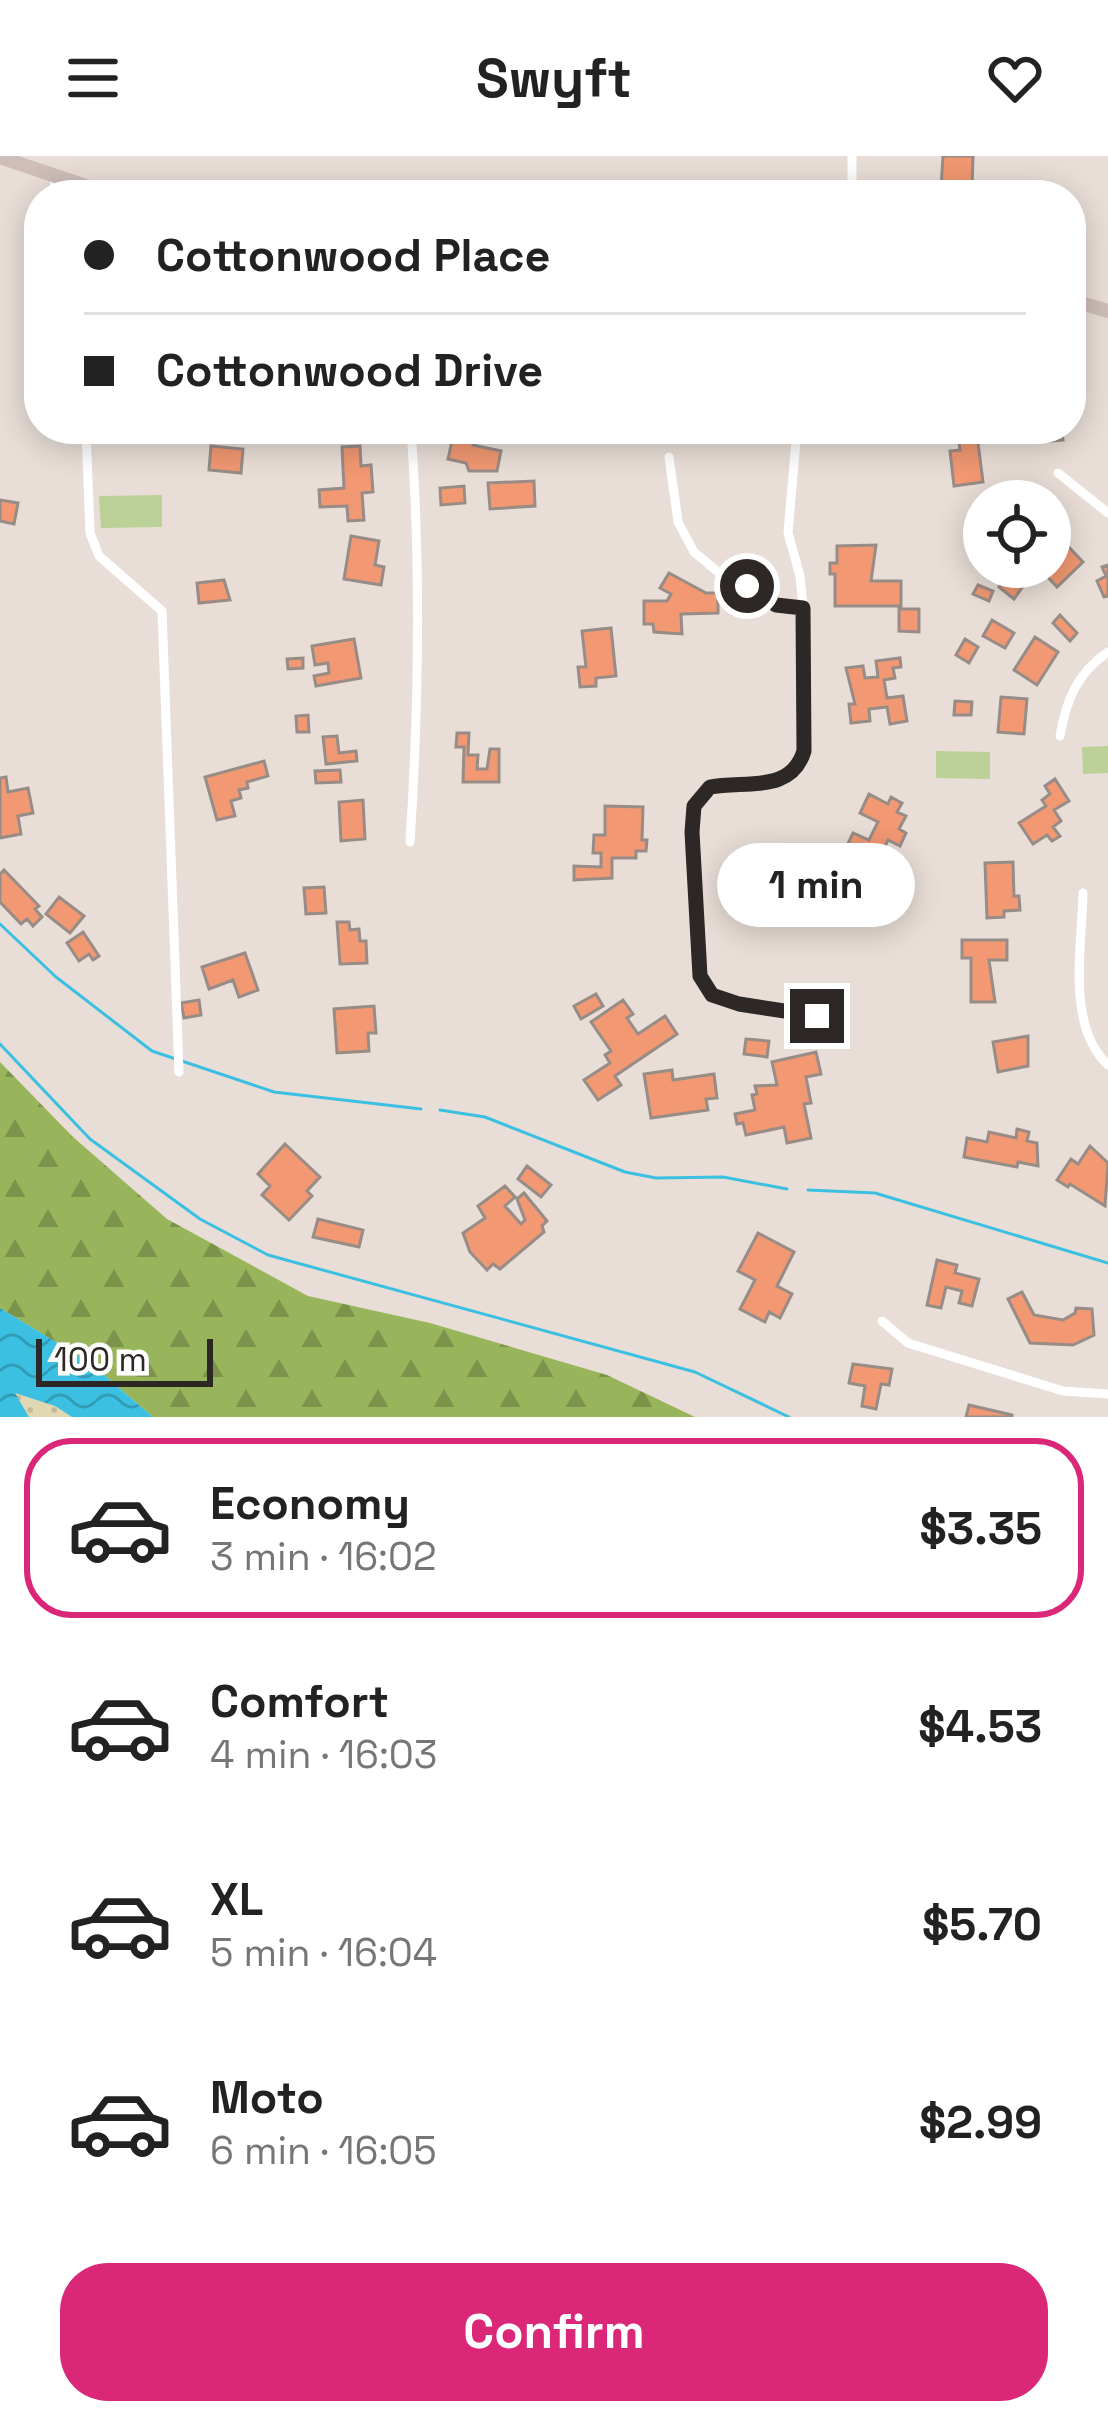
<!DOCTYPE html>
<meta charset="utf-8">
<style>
body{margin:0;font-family:"Space Grotesk",sans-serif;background:#f2f2f2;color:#222;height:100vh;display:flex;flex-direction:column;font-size:45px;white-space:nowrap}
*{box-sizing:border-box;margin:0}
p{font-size:39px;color:#767676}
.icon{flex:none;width:66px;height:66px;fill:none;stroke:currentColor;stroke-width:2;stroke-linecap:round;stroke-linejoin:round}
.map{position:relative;height:1261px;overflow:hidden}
.panel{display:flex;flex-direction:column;background:#fff;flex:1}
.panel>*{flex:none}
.guide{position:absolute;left:24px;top:24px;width:1062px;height:264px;border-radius:48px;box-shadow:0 6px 30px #0003;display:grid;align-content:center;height:264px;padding:0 60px;background:#fff}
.tools{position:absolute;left:963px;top:324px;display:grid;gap:24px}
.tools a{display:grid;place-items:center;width:108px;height:108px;border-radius:50%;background:#fff;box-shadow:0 6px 30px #0003;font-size:60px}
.scale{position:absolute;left:36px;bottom:30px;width:177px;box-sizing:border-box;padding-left:12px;border:6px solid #2d2826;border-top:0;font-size:33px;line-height:42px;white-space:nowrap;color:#2d2826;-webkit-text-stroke:9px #fff;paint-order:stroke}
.end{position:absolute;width:54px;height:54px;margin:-27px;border:15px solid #2d2826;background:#fff;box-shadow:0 0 0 6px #fff}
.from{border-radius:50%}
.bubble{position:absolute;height:84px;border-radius:42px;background:#fff;box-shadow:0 6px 30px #0003;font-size:39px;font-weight:700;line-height:84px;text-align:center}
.guide b{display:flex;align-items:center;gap:42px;height:114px;font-size:45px}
.guide b+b{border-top:3px solid #e0e0e0}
.guide i{width:30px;height:30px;background:#222}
ul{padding:21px 0 0;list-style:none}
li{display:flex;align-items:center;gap:36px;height:180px;margin:0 24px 18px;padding:0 36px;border:6px solid transparent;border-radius:48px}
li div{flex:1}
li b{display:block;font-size:45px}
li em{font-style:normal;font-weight:700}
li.on{border-color:#db2777}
li>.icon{width:108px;height:108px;stroke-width:1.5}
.primary-button{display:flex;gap:24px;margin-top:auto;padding:24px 60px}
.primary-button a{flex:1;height:138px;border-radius:48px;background:#db2777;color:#fff;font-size:48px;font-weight:700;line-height:138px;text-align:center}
header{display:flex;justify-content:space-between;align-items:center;height:156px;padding:0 60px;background:#fff;font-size:54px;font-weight:700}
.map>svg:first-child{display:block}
</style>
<header><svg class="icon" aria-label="menu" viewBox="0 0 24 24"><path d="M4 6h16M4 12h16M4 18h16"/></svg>Swyft<svg class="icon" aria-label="heart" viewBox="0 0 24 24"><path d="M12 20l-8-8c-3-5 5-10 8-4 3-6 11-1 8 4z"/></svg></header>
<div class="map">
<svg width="1108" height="1261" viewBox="0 0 1108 1261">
<defs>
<pattern id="forest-firs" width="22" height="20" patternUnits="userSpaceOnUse" patternTransform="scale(3)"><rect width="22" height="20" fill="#98b55b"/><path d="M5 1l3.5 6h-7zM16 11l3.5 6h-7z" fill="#7c934b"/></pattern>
<pattern id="sand-dots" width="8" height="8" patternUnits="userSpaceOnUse" patternTransform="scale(3)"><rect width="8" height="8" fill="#e1d7b2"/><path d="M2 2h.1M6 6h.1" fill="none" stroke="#c1b999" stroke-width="1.8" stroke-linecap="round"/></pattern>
<pattern id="water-waves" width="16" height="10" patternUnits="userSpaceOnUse" patternTransform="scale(3)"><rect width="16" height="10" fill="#3bc0e2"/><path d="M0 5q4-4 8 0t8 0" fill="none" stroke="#329cb7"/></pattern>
</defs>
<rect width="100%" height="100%" fill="#e9ded7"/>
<path fill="url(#forest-firs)" d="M0,906L73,981L167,1063L308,1140L430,1167L607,1219L695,1261H153L90,1207L0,1152Z"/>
<path fill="url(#sand-dots)" d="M12,1236L55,1250L72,1261H29Z"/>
<path fill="#bcd197" d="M162,339V371L101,372L99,340Z
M1108,590V617L1083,618L1082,591Z
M936,595L990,596V623L936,622Z"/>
<path fill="url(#water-waves)" d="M0,1152L90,1207L153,1261H72L55,1250L15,1237L29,1261H0Z"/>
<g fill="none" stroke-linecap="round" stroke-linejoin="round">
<path stroke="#3bc0e2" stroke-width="3" d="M0,768L56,821L152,895L274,936L421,953
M0,888L90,983L200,1063L268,1099L695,1216L789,1261
M440,954L485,961L625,1016L656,1022L723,1021L787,1033
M808,1034L875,1037L1108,1107"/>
</g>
<path fill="#f29872" stroke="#988c87" stroke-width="3" d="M943,0H973L972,33L941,32Z
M328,273H350V279L328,280Z
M363,273H381L380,285L362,284Z
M436,273H482L476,275L473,289L501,295L497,315H469L466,307L448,303L454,276L439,279L435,277Z
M1049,273H1062L1063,284L1050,285Z
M977,279L983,326L954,330L950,295L960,294L958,281Z
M211,290L243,293L241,317L209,314Z
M360,290L361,310L371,309L373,336L362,337L364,364L348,365L347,350L320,351L319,334L344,332L342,291Z
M534,325L535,350L490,353L488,327Z
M464,330L465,347L441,349L440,332Z
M0,344L18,347L14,368L0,365Z
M351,380L379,385L375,409L384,411L381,429L344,423Z
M1064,386L1083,406L1057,431L1046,419L1056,409L1050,399Z
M876,389L871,425H901V450H835V418H830V407H837V390Z
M1108,409V440L1104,441L1097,425L1106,420L1102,411Z
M1014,411L1034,415L1014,443L999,431Z
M669,417L706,437H718V457L681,458L682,478L654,476L653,468H644V445H667L671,438L660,432Z
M224,424L230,444L199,447L197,427Z
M978,429L993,435L989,445L973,438Z
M899,453H919V476L899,475Z
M1060,459L1077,477L1070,485L1053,467Z
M992,464L1014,477L1005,492L983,480Z
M611,472L616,520L596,522V530L580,531L578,511H586L582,475Z
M1035,481L1058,496L1037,529L1014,514Z
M354,483L361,522L316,530L314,520L329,517L328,507L315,509L312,490Z
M965,483L978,491L969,507L956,499Z
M303,502V512L288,513L287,503Z
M900,502L901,511L893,512L895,522L884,524L887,542L903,540L907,565L890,568L887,551L869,553L870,565L851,567L849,548H855L846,512L863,510L865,522L878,521L876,505Z
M1001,541L1027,543L1024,578L998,576Z
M955,545L972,546L971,559H954Z
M308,559L309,576H297L296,560Z
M457,577H469L468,599H478L477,613H487L490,593H499V626H463L464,591H456Z
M337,580L339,597L356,595L357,605L326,608L323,581Z
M264,605L268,620L247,626L248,632L239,634L241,642L231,645L235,660L217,664L205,621Z
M340,614L341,626L316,627L315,615Z
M6,621L8,636L28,632L33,657L18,660L21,678L0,682V622Z
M1055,623L1069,645L1054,654L1061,665L1053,671L1060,680L1052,685L1047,679L1033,688L1019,667L1046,650L1042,644L1050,638L1045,630Z
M869,638L888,648L891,641L902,647L897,656L906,660L899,673L906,677L900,690L888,684L875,712L844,696L853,677L869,684L878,666L860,657Z
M363,644L365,683L341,685L339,646Z
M605,650L643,651L642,684H647L646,695H636V702H612V722L574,724V710L601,711V697H593L594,679H605Z
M1013,706L1014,740H1019L1020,754L1004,755V761L987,762L985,707Z
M4,714L39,750L35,753L42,761L33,770L27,763L21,768L0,746V718Z
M324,731L326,757L306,758L304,732Z
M59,741L84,760L70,777L46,758Z
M337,766H349L350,774L359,773L360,785H366L367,807L340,808Z
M83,776L99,800L93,804L89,798L79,805L67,787Z
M962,784H1007V804H989L995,846H971V802H962Z
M245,797L258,834L239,841L233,824L209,833L202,811Z
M596,838L603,850L581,863L574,850Z
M199,844L201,859L184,862L181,847Z
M623,844L633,858L627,862L638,878L665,860L677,878L615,920L621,929L598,944L584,924L610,907L605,899L611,895L591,866Z
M374,850L376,877H368L369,895L337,897L334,853Z
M1028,880V910L998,916L993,886Z
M746,883L769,885L767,901L744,898Z
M816,896L821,918L806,921L811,947L804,948L811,982L787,987L784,971L746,979L743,967L737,968L735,958L755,954L752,939L757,938L755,930L777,929L772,906Z
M672,914L673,924L714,918L717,942L706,943L708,954L651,962L644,918Z
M1017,973L1029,976L1027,985L1037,987L1038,1010L1018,1006L1017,1011L964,1001L967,982L987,986L989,976L1016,982Z
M285,988L320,1021L307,1035L312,1040L289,1064L262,1039L270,1030L258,1018Z
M1090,990L1108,1007L1105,1050L1070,1028L1068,1031L1057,1024L1071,1003L1078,1008Z
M527,1010L551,1029L541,1041L518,1023Z
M505,1030L515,1041L505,1050L521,1068L525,1064L517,1043L524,1037L547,1065L542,1070L544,1076L500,1113L493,1108L487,1114L470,1096L463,1077L485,1062L478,1050Z
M318,1063L363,1074L359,1091L313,1081Z
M758,1077L794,1096L777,1130L792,1138L780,1162L769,1156L765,1166L740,1153L755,1124L738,1115Z
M937,1104L957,1109L955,1117L979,1123L972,1150L959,1147L962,1135L946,1131L941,1152L927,1149Z
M1022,1136L1034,1159L1063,1164L1075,1157L1076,1152L1092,1153L1094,1179L1073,1189L1030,1187L1008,1143Z
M853,1208L892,1213L889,1229L881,1228L876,1253L862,1250L865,1230L849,1227Z
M969,1249L1012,1259V1261H966Z"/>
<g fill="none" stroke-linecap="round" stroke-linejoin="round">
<path stroke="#fff" stroke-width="9" d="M54,39L55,20
M852,39V0
M86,273L90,377L99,400L162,455L179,916
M797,273L788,377L800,420L803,451L804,595C791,638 745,624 710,631L694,650L692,676L700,820L712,839L739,848L817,861
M669,301L678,366L694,396L718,416L776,449L803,451
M1058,317L1108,357
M1060,580C1066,545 1077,517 1108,496
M410,686C419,548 421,411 411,273
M1083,737C1082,790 1066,870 1108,909
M882,1165L908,1187L1063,1235L1108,1238"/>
<path stroke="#cebdb8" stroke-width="14" d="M0,1L112,39
M1071,144L1108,155"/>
</g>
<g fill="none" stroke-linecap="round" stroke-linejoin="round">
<path stroke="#2d2826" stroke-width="15" d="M747,430L776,449L803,452L804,595C791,638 745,624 710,631L694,650L692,676L700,820L712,839L739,848L817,860"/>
</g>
</svg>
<div class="tools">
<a><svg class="icon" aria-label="locate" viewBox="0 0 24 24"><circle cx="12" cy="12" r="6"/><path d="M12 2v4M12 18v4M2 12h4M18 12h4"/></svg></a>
</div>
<div class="scale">100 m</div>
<i class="end from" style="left:747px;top:430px"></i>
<i class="end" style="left:817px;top:860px"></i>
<div class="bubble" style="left:717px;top:687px;width:198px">1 min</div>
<div class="guide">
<b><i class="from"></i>Cottonwood Place</b>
<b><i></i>Cottonwood Drive</b>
</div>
</div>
<section class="panel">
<ul>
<li class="on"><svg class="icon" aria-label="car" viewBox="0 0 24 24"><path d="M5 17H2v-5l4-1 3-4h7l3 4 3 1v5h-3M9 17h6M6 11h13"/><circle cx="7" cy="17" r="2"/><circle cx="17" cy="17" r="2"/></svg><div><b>Economy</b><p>3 min · 16:02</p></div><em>$3.35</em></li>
<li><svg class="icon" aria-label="car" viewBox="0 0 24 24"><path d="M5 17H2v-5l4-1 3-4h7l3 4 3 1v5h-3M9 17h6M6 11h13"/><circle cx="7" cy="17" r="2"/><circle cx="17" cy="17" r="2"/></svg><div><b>Comfort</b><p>4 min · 16:03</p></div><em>$4.53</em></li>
<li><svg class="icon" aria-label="car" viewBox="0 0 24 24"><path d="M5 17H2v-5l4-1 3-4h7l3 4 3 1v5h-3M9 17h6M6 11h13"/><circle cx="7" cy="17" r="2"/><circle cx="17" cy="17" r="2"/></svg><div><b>XL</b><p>5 min · 16:04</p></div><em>$5.70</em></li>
<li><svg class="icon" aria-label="car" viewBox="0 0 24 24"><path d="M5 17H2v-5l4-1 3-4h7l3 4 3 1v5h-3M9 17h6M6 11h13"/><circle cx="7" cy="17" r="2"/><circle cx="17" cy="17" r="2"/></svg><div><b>Moto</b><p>6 min · 16:05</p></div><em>$2.99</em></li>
</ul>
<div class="primary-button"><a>Confirm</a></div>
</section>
